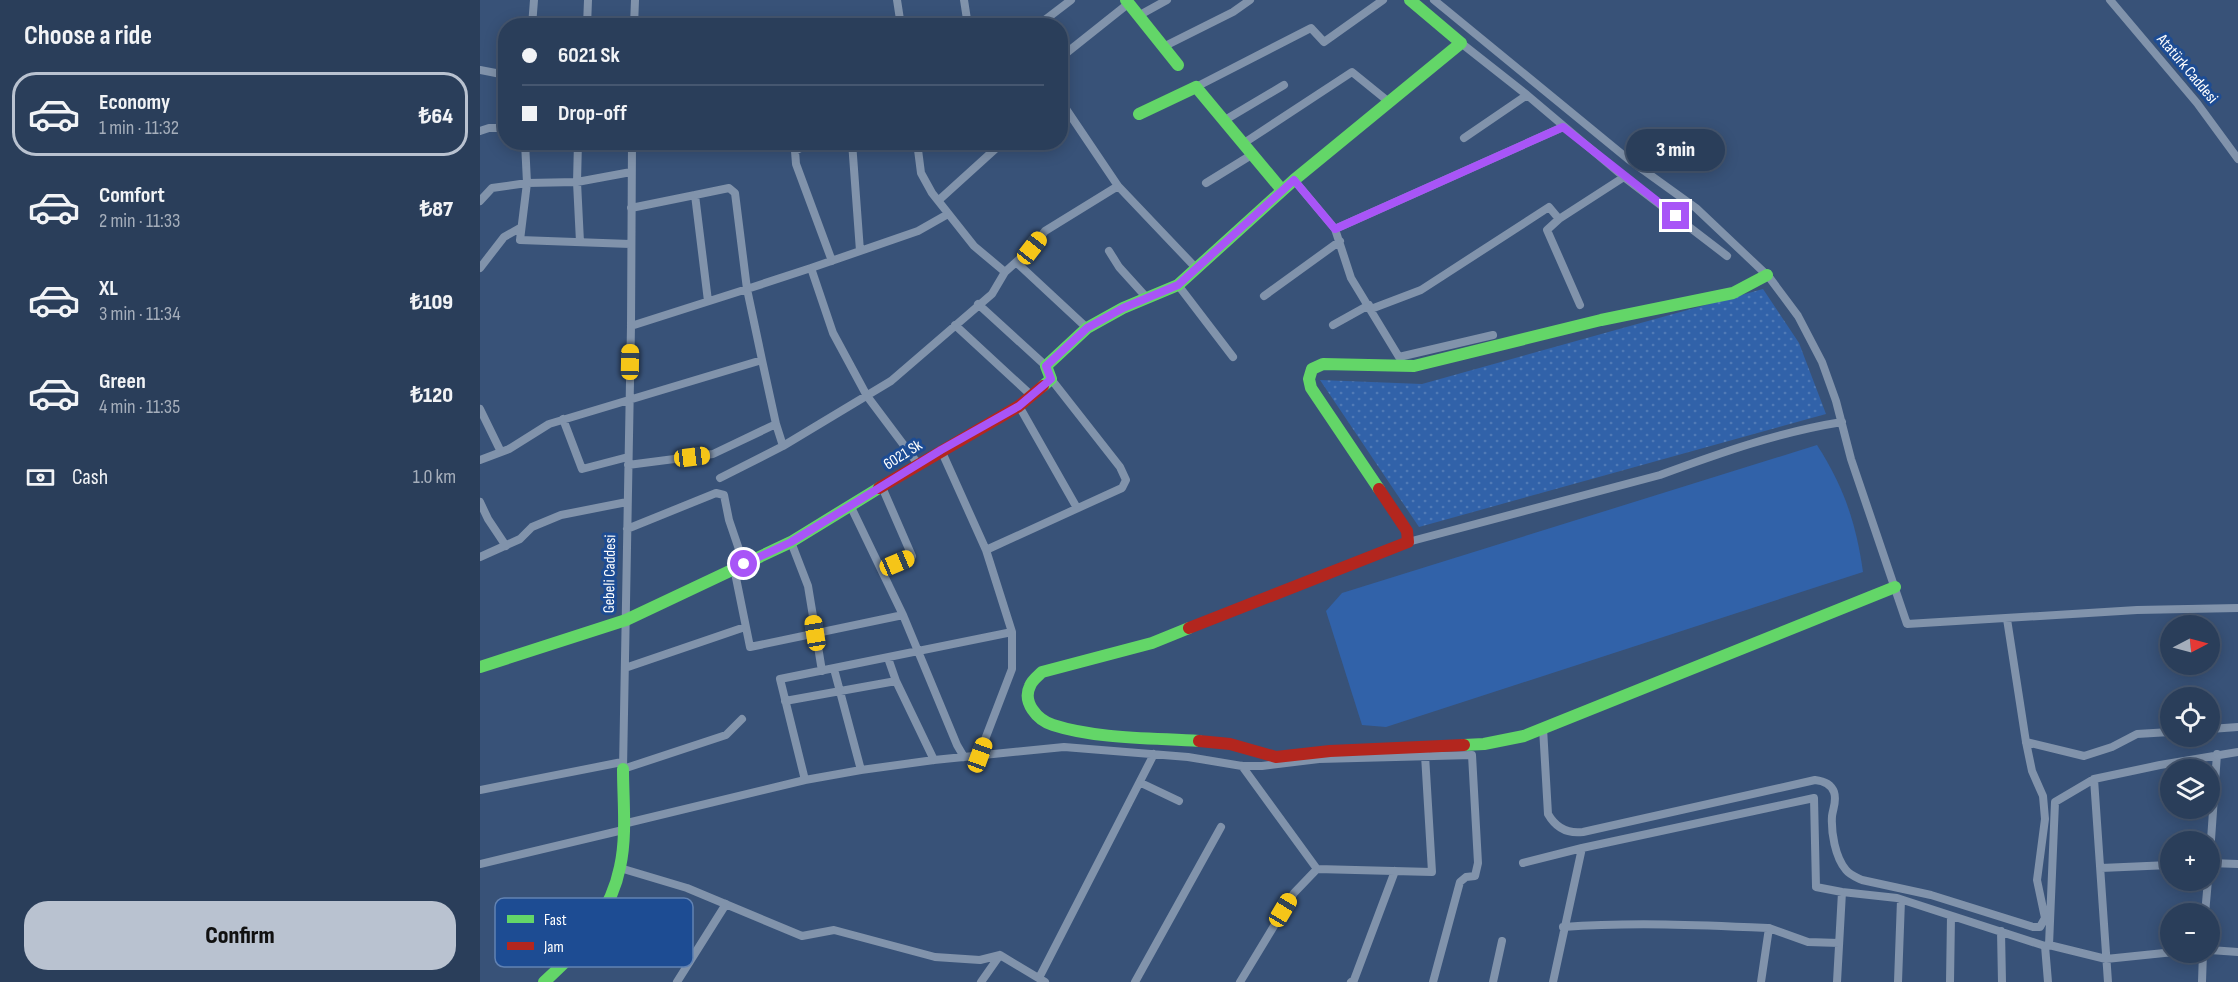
<!DOCTYPE html>
<meta charset="utf-8">
<style>
body{margin:0;font-family:"Sofia Sans Condensed",sans-serif;background:#324560;color:#f1f3f6;height:100vh;display:flex;flex-direction:column;font-size:22px;white-space:nowrap}
*{box-sizing:border-box;margin:0}
p{font-size:20px;color:#a5aebb}
.icon{flex:none;width:33px;height:33px;fill:none;stroke:currentColor;stroke-width:2;stroke-linecap:round;stroke-linejoin:round}
.map{position:relative;flex:1;overflow:hidden}
.details{display:flex;flex-direction:column;background:#2a3e5a;width:480px}
.details>*{flex:none}
.hud{position:absolute;left:18px;top:18px;width:570px;height:132px;border-radius:24px;box-shadow:0 3px 15px #0003,0 0 0 2px #465770;display:grid;align-content:center;height:132px;padding:0 24px;background:#2a3e5a}
.needle{width:39px;rotate:84deg}
.fabs{position:absolute;left:1680px;top:615px;display:grid;gap:12px}
.fabs a{display:grid;place-items:center;width:60px;height:60px;border-radius:50%;background:#2a3e5a;box-shadow:0 3px 15px #0003,0 0 0 2px #465770;font-size:30px}
.end{position:absolute;width:27px;height:27px;margin:-14px;border:8px solid #a855f7;background:#fff;box-shadow:0 0 0 3px #fff}
.from{border-radius:50%}
.bubble{position:absolute;height:42px;border-radius:21px;background:#2a3e5a;box-shadow:0 3px 15px #0003,0 0 0 2px #465770;font-size:20px;font-weight:800;line-height:42px;text-align:center}
.car{position:absolute;width:18px;height:36px;margin:-18px -9px;border-radius:8px;box-shadow:0 0 4px 2px #0007;background:linear-gradient(#f5c518 24%,#345 0 40%,#f5c518 0 76%,#345 0 86%,#f5c518 0)}
.hud b{display:flex;align-items:center;gap:21px;height:57px;font-size:22px}
.hud b+b{border-top:2px solid #465770}
.hud i{width:15px;height:15px;background:#f1f3f6}
ul{padding:0;list-style:none}
li{display:flex;align-items:center;gap:18px;height:84px;margin:0 12px 9px;padding:0 12px;border:3px solid transparent;border-radius:24px}
li div{flex:1}
li b{display:block;font-size:22px}
li em{font-style:normal;font-weight:800}
li.active{border-color:#b9c2d0}
li>.icon{width:54px;height:54px;stroke-width:1.5}
h2{padding:0 24px;font-size:27px;line-height:72px}
.pay{display:flex;align-items:center;gap:15px;height:66px;padding:0 24px;font-size:22px}
.pay p{margin-inline-start:auto}
.primary-button{display:flex;gap:12px;margin-top:auto;padding:12px 24px}
.primary-button a{flex:1;height:69px;border-radius:24px;background:#b9c2d0;color:#111;font-size:24px;font-weight:800;line-height:69px;text-align:center}
main{display:flex;flex:1;min-height:0}
.map>svg:first-child{display:block}
</style>
<main>
<section class="details">
<h2>Choose a ride</h2>
<ul>
<li class="active"><svg class="icon" aria-label="car" viewBox="0 0 24 24"><path d="M5 17H2v-5l4-1 3-4h7l3 4 3 1v5h-3M9 17h6M6 11h13"/><circle cx="7" cy="17" r="2"/><circle cx="17" cy="17" r="2"/></svg><div><b>Economy</b><p>1 min · 11:32</p></div><em>₺64</em></li>
<li><svg class="icon" aria-label="car" viewBox="0 0 24 24"><path d="M5 17H2v-5l4-1 3-4h7l3 4 3 1v5h-3M9 17h6M6 11h13"/><circle cx="7" cy="17" r="2"/><circle cx="17" cy="17" r="2"/></svg><div><b>Comfort</b><p>2 min · 11:33</p></div><em>₺87</em></li>
<li><svg class="icon" aria-label="car" viewBox="0 0 24 24"><path d="M5 17H2v-5l4-1 3-4h7l3 4 3 1v5h-3M9 17h6M6 11h13"/><circle cx="7" cy="17" r="2"/><circle cx="17" cy="17" r="2"/></svg><div><b>XL</b><p>3 min · 11:34</p></div><em>₺109</em></li>
<li><svg class="icon" aria-label="car" viewBox="0 0 24 24"><path d="M5 17H2v-5l4-1 3-4h7l3 4 3 1v5h-3M9 17h6M6 11h13"/><circle cx="7" cy="17" r="2"/><circle cx="17" cy="17" r="2"/></svg><div><b>Green</b><p>4 min · 11:35</p></div><em>₺120</em></li>
</ul>
<div class="pay"><svg class="icon" aria-label="cash" viewBox="0 0 24 24"><path d="M3 7h18v10H3z"/><circle cx="12" cy="12" r="2"/></svg>Cash<p>1.0 km</p></div>
<div class="primary-button"><a>Confirm</a></div>
</section>
<div class="map">
<svg width="1758" height="982" viewBox="0 0 1758 982">
<defs>
<pattern id="grass-dots" width="8" height="8" patternUnits="userSpaceOnUse" patternTransform="scale(1.5)"><rect width="8" height="8" fill="#3162a9"/><path d="M2 2h.1M6 6h.1" fill="none" stroke="#507ab6" stroke-width="1.8" stroke-linecap="round"/></pattern>
</defs>
<rect width="100%" height="100%" fill="#385278"/>
<path fill="url(#grass-dots)" d="M1283,289L1319,343L1346,414L939,527L840,380L942,384Z"/>
<path fill="#3162a9" d="M1337,445C1364,487 1376,523 1383,572L906,727L882,725L846,611L862,593Z"/>
<g fill="none" stroke-linecap="round" stroke-linejoin="round">
<path stroke="#8193ab" stroke-width="8" d="M417,0L421,26
M484,0L488,26
M954,0L1148,159L1216,208L1289,277L1318,316L1342,362L1356,401L1371,459L1427,624L1657,610L1758,608
M1630,0L1717,103L1758,159
M658,16L687,0
M52,26L54,0
M107,26L108,0
M154,26L155,0
M557,26L591,0
M981,43L1047,95L1144,177L1247,256
M683,47L753,12L770,0
M580,58L649,3
M0,70L26,75
M716,87L831,28L844,42L903,0
M580,100L638,186L716,268
M745,120L804,85
M0,131L9,128H26
M984,138L1047,95
M45,142L47,183L40,240L150,244
M98,142L97,182L100,242
M152,142L151,326L143,769L246,735L262,719
M332,142L315,151L316,164L352,261
M372,142L380,251
M437,142L441,173L452,193L494,246L525,272
M764,143L872,72L909,102
M814,180L855,229L871,278L919,357L1013,335
M726,183L773,154
M215,195L249,188L255,193L267,289L331,268L353,333L387,396L438,464
M459,200L523,142
M0,201L12,188L47,183L97,182L151,172
M151,208L215,195L228,301
M1079,219L1067,230L1100,305
M855,229L1083,127
M629,251L639,267L667,298
M537,263L607,328
M0,268L24,237L40,228
M331,268L438,231L468,214
M698,285L753,357
M784,296L860,241
M498,304L566,366
M891,309L941,290L1069,207L1079,219L1144,177
M475,325L552,396
M853,325L889,305
M151,326L267,289L282,360
M539,406L597,508
M0,409L21,452
M83,419L102,469L148,457
M461,450L506,550L532,632V669L499,755
M0,460L29,449L69,424L282,360L296,424
M148,465L233,454L296,424L303,446L411,381L512,294L525,272L552,248L565,231L638,186
M240,478L303,446
M0,502L8,519L26,546
M371,507L423,615L477,745L484,757
M147,529L236,493L244,495L249,520L264,564
M311,542L328,586L342,671
M928,542L1180,475C1240,453 1299,432 1362,422
M506,550L642,488L646,480L640,467L571,379
M0,557L40,539L52,527L81,515L147,502
M254,568L270,647L423,615
M402,569L432,556L402,487
M408,658L416,681L454,760
M145,668L265,627
M354,669L381,770
M305,701L416,681
M1063,728L1068,814C1076,828 1087,834 1103,832L1335,780C1344,781 1351,784 1354,792C1357,801 1353,808 1352,816C1351,832 1355,857 1366,870C1370,875 1376,877 1382,880L1451,895L1553,927H1560L1565,918L1557,880L1565,819L1563,796L1552,771L1546,742L1527,619
M1730,729L1758,727
M1546,742L1604,756L1632,747L1657,734L1690,732
M762,766L837,869
M1614,779L1628,982
M325,780L300,679L532,632
M661,783L699,801
M0,790L142,762
M143,824L325,780L381,770L454,760L584,747L708,757L762,766H782L839,759L992,755L998,863L995,876L986,877L980,882L953,982
M1102,848L1334,798L1336,887L1362,892L1417,898L1565,946L1569,945L1575,802L1614,779L1680,765L1758,752
M1730,854L1737,754
M1043,863L1102,848L1073,982
M1730,863L1758,864
M0,864L143,830
M140,868L207,888L322,936L354,930L455,957L500,960L520,955L565,982
M1621,868L1690,865
M1725,914L1728,880
M1083,927C1152,922 1220,925 1289,928L1281,982
M1289,928L1328,942L1359,943
M1521,931L1522,982
M1569,945L1626,959L1694,952
M1565,946L1568,982
M1730,950L1758,952
M559,978L674,754
M197,982L246,904
M501,982L520,955
M655,982L741,827
M760,982L814,893L837,869L952,872L945,755
M871,982L874,980L915,871
M1013,982L1022,941
M1357,982L1362,892
M1418,982L1421,900
M1470,982L1471,916
M1722,982L1723,952"/>
<path stroke="#63d668" stroke-width="12" d="M646,0L698,65
M659,114L716,87L802,190
M563,386L571,379L566,366L607,328L643,308L698,285L814,180L981,43L930,0
M899,489L831,388L829,379L832,369L843,364L934,366L1121,320L1253,293L1287,275
M709,628L672,643L562,672C558,676 552,680 550,686C542,702 557,720 573,725C616,739 674,738 719,741
M0,667L146,620L311,542L399,488
M984,745L1004,744L1044,736L1415,587
M64,982C98,952 131,912 140,867C147,835 143,801 143,769"/>
<path stroke="#b3261e" stroke-width="12" d="M399,488L539,406L563,386
M709,628L928,542L927,531L899,489
M719,741L750,744L796,757L850,751L984,745"/>
</g>
<g fill="none" stroke-linecap="round" stroke-linejoin="round">
<path stroke="#a855f7" stroke-width="8" d="M264,564L311,542L461,450L539,406L571,379L566,366L607,328L643,308L698,285L814,180L855,229L1083,127L1196,216"/>
</g>
<g text-anchor="middle" dominant-baseline="central" stroke-width="6" stroke-linejoin="round" paint-order="stroke">
<g font-size="16" fill="#fff" stroke="#1d4c93">
<text transform="translate(1707 69) rotate(50)">Atatürk Caddesi</text>
<text transform="translate(423 455) rotate(-32)">6021 Sk</text>
<text transform="translate(130 574) rotate(-89)">Gebeli Caddesi</text>
</g>
</g>
<rect x="15" y="898" width="198" height="69" rx="9" fill="#1d4c93" stroke="#6182b3" stroke-width="1.5"/>
<rect x="27" y="915" width="27" height="8" fill="#63d668"/>
<rect x="27" y="942" width="27" height="8" fill="#b3261e"/>
<g font-size="16" fill="#fff">
<text x="64" y="925">Fast</text>
<text x="64" y="952">Jam</text>
</g>
</svg>
<div class="fabs">
<a><svg class="needle" viewBox="-14 -14 28 28"><path d="M0-13l5 13h-10z" fill="#e53935"/><path d="M0 13l5-13h-10z" fill="#a5aebb"/></svg></a>
<a><svg class="icon" aria-label="locate" viewBox="0 0 24 24"><circle cx="12" cy="12" r="6"/><path d="M12 2v4M12 18v4M2 12h4M18 12h4"/></svg></a>
<a><svg class="icon" aria-label="layers" viewBox="0 0 24 24"><path d="M12 4l9 5-9 5-9-5zM3 14l9 5 9-5"/></svg></a>
<a>+</a>
<a>−</a>
</div>
<i class="end from" style="left:264px;top:564px"></i>
<i class="end" style="left:1196px;top:216px"></i>
<div class="bubble" style="left:1146px;top:129px;width:99px">3 min</div>
<i class="car" style="left:552px;top:248px;rotate:38deg"></i>
<i class="car" style="left:150px;top:362px;rotate:1deg"></i>
<i class="car" style="left:212px;top:457px;rotate:83deg"></i>
<i class="car" style="left:417px;top:563px;rotate:67deg"></i>
<i class="car" style="left:335px;top:633px;rotate:351deg"></i>
<i class="car" style="left:500px;top:755px;rotate:20deg"></i>
<i class="car" style="left:803px;top:910px;rotate:31deg"></i>
<div class="hud">
<b><i class="from"></i>6021 Sk</b>
<b><i></i>Drop-off</b>
</div>
</div>
</main>
